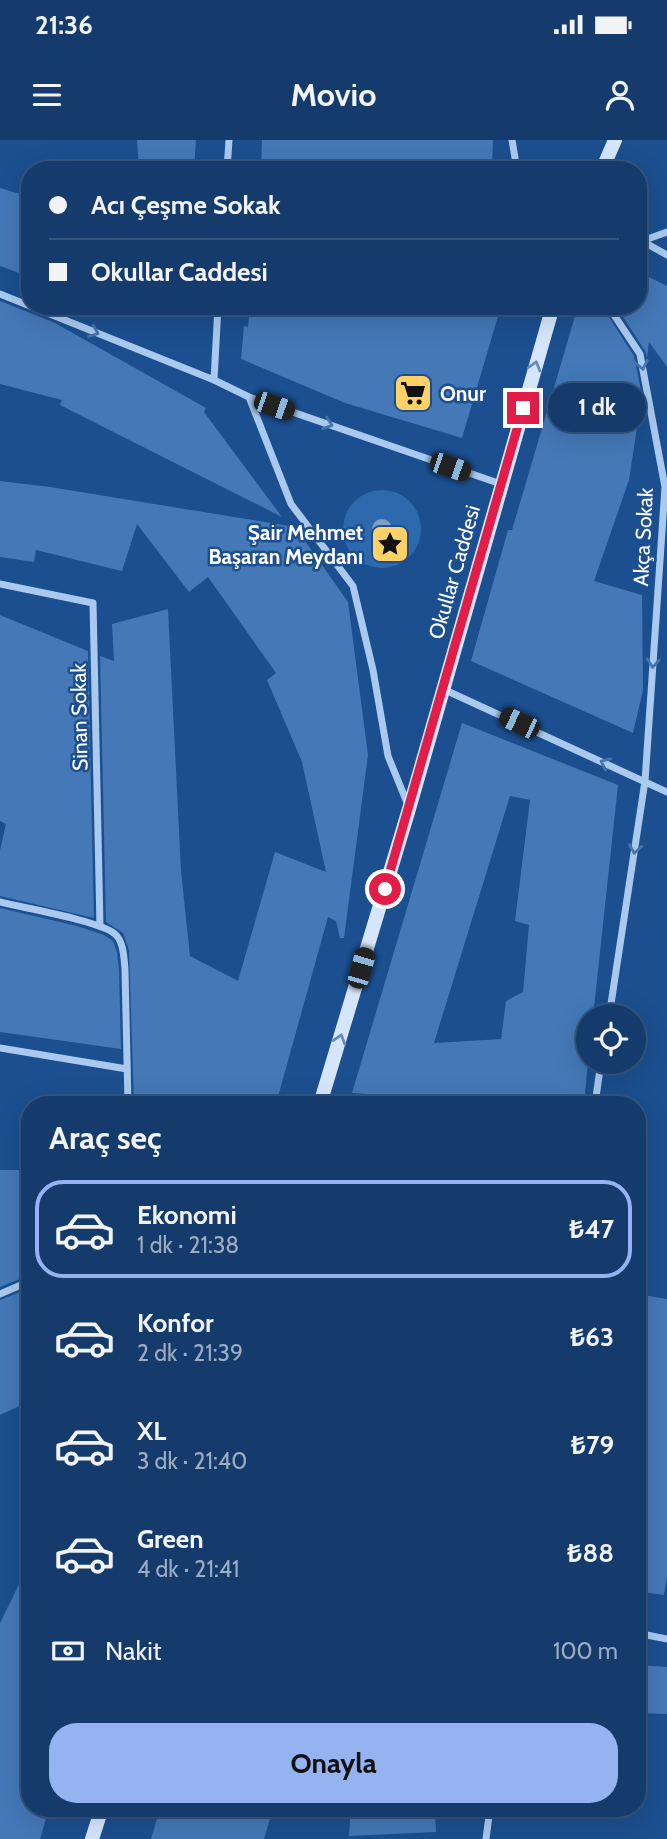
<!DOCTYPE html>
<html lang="tr">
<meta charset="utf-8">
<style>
body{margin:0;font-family:Cabin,sans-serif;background:#1d4271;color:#f1f3f6;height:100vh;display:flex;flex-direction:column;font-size:26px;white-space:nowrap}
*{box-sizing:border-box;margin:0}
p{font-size:23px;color:#9dadc1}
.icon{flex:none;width:38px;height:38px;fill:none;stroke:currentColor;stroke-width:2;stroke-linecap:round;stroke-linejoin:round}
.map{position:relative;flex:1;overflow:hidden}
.drawer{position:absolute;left:21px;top:956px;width:625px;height:721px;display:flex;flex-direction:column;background:#143b6b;border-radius:28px;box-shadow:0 7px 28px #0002,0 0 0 2px #33557e}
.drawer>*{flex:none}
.top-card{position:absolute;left:21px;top:21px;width:626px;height:154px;border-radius:28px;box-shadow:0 7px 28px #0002,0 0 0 2px #33557e;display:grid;align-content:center;height:154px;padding:0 28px;background:#143b6b}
.buttons{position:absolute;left:576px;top:864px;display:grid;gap:14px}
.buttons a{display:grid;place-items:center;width:70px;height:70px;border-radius:50%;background:#143b6b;box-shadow:0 7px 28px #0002,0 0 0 2px #33557e;font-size:35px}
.end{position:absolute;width:32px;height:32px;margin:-16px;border:9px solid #e11d48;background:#fff;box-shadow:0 0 0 4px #fff}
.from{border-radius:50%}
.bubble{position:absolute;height:49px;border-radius:24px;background:#143b6b;box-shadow:0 7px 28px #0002,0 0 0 2px #33557e;font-size:23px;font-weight:700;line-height:49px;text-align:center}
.car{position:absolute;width:21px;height:42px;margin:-21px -10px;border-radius:9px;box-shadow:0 0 5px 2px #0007;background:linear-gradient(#222 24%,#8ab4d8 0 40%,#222 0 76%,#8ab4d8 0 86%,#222 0)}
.top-card b{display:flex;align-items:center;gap:24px;height:66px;font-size:26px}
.top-card b+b{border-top:2px solid #33557e}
.top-card i{width:18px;height:18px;background:#f1f3f6}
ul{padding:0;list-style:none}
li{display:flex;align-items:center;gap:21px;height:98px;margin:0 14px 10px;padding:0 14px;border:4px solid transparent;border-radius:28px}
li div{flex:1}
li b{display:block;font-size:26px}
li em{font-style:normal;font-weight:700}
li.selected{border-color:#95b2f1}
li>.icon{width:63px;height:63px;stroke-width:1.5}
h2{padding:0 28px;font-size:32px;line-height:84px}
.pay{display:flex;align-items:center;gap:18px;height:77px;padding:0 28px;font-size:26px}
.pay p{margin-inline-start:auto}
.button{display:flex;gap:14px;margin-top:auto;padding:14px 28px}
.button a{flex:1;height:80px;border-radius:28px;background:#95b2f1;color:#111;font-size:28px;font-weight:700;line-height:80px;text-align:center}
.status{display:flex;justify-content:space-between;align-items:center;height:49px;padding:0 35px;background:#143b6b;direction:ltr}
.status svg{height:19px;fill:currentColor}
header{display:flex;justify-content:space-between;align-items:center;height:91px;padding:0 28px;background:#143b6b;font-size:32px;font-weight:700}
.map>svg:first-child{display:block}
</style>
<div class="status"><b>21:36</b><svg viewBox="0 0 49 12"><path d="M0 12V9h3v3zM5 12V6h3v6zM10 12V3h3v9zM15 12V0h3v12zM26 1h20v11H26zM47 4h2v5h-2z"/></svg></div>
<header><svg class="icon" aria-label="menu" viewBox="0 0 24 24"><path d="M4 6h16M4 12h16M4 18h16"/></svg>Movio<svg class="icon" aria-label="person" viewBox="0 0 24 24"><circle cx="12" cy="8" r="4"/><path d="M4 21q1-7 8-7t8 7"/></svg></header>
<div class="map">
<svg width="667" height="1699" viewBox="0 0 667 1699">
<rect width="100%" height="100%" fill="#1b4f8f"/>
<path fill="#2e69ad" d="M343 389a39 39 0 1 1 78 0a39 39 0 1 1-78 0Z"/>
<path fill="#4478b7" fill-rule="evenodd" d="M137,0H196L194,30H139Z
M262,0H493L492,30H261Z
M0,48L30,57V137L0,126Z
M639,132L667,146V227L649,202L647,218L645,211L616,166H639Z
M0,161L55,183L206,268L204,272L282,377L60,265L62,260L0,244Z
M250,166H501L462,298L345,263L241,219L244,186L248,187Z
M578,166H602L634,216L642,255L629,340L594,441L642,455L643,550L633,593L471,521L508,390H512Z
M0,341L50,347L289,386L293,384L348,462L368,615L344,798H340L336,781L328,777L276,964H134L129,810L123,793L106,782L100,516L114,521L112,484L168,469L181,731L190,816L238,841L275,712L326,732L302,622L267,540L276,533L208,437L189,452L137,384L122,431L36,410L34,422L0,417Z
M0,475L88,511L94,778L0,756V710L6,684L0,681Z
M462,583L618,645L593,877H588V922L584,964H503L352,953ZM510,656L530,660L515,781L529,785L523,852L506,861L501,899L434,903Z
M0,768L77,786L104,795L113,801L117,812L119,830L121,909L0,892Z
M0,1030H30V1135L0,1147Z
M30,1148V1261L0,1275V1160Z
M637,1154L667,1159V1437L664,1455L637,1451Z
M30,1422V1668H49L40,1699H0V1483Z
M637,1525L667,1527V1574L637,1573Z
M160,1668H273L264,1699H151Z
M351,1668H435L436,1692L349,1696Z"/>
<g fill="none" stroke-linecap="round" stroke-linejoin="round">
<path stroke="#a9c9ee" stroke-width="5" d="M321,961L353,964"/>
<path stroke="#a9c9ee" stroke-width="7" d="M512,0L517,30
M227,30L229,0
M642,101L667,115
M639,102L667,92
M0,154L30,166
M30,166L214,240L249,257L501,344
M608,166L640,214L665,347L645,641L609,877
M214,240L218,166
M249,257L291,364L353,446L373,530L388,616L408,665
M0,444L93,463L100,786
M443,549L667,652
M0,762C23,768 101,781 115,794C124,802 124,819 125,830L128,964
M0,908L127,929
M595,964L601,922
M0,1154L30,1141
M637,1493L667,1499
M486,1699L490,1668"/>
<path stroke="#d6e6fa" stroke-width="14" d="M602,30L615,0
M320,964L409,669L553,166
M92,1699L102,1668"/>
</g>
<circle fill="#7ea0ca" cx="382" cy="389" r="10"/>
<defs><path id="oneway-chevron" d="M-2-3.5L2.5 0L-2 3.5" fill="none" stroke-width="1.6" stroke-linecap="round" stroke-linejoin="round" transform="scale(1.75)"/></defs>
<g stroke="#4674ac">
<use href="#oneway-chevron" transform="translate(94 192) rotate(22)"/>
<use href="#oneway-chevron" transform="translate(642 225) rotate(78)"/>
<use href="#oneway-chevron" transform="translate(328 284) rotate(19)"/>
<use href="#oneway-chevron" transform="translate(653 523) rotate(94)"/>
<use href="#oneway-chevron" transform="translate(605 623) rotate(-155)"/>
<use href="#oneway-chevron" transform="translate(635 709) rotate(99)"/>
</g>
<g stroke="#668bba">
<use href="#oneway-chevron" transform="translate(535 226) rotate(-74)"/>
<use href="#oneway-chevron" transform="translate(340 899) rotate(-73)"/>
</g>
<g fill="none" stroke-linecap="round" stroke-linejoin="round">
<path stroke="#e11d48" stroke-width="9" d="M385,749L523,268"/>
</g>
<defs>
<symbol id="supermarket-square" viewBox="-11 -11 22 22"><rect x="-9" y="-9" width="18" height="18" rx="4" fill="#ffd166" stroke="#1b4f8f"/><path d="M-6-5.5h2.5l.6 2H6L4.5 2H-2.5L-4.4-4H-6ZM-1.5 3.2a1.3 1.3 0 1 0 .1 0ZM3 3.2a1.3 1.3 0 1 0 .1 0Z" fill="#111"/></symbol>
<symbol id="sight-square" viewBox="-11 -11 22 22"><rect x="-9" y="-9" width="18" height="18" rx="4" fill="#ffd166" stroke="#1b4f8f"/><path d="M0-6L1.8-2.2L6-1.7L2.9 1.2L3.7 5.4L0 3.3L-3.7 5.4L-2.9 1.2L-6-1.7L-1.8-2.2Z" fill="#111"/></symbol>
</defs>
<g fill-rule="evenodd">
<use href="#supermarket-square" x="391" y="231" width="44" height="44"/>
<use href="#sight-square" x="368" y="382" width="44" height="44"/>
</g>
<g text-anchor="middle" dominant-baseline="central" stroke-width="5" stroke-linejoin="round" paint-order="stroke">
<g font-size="21" font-weight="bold" fill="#fff" stroke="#1b4f8f" text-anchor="start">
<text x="440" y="253">Onur</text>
<text x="363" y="392" text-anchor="end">Şair Mehmet<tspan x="363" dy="24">Başaran Meydanı</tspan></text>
</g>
<g font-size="21" fill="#fff" stroke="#1b4f8f">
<text transform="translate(643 397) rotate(-87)">Akça Sokak</text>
<text transform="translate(454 432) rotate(-74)">Okullar Caddesi</text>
<text transform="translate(79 577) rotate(-91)">Sinan Sokak</text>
</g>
</g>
</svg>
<div class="buttons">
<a><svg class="icon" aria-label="locate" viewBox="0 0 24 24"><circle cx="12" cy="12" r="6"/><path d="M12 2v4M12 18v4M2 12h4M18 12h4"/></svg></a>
</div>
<i class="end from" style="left:385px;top:749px"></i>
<i class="end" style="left:523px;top:268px"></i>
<div class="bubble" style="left:548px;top:243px;width:98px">1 dk</div>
<i class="car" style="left:274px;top:266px;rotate:109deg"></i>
<i class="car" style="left:450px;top:327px;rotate:109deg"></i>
<i class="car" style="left:519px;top:583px;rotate:295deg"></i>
<i class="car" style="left:361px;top:828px;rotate:16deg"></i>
<div class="top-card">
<b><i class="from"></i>Acı Çeşme Sokak</b>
<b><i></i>Okullar Caddesi</b>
</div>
<section class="drawer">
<h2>Araç seç</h2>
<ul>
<li class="selected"><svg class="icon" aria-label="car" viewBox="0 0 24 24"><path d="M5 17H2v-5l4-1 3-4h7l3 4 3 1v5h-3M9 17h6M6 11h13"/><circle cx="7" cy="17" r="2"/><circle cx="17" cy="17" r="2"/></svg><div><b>Ekonomi</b><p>1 dk · 21:38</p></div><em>₺47</em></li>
<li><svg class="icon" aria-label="car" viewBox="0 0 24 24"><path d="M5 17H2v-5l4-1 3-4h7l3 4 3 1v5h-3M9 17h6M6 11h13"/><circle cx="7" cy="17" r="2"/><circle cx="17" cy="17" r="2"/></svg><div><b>Konfor</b><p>2 dk · 21:39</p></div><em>₺63</em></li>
<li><svg class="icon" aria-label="car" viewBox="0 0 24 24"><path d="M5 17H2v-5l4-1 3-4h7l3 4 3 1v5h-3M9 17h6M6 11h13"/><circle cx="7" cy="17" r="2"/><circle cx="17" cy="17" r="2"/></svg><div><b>XL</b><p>3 dk · 21:40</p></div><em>₺79</em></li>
<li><svg class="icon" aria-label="car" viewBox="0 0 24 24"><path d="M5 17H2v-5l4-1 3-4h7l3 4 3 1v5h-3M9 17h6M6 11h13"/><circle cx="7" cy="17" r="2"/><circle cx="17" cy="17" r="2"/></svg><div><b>Green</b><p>4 dk · 21:41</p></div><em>₺88</em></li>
</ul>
<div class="pay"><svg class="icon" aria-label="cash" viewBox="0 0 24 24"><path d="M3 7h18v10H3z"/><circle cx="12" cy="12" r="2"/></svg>Nakit<p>100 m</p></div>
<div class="button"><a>Onayla</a></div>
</section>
</div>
